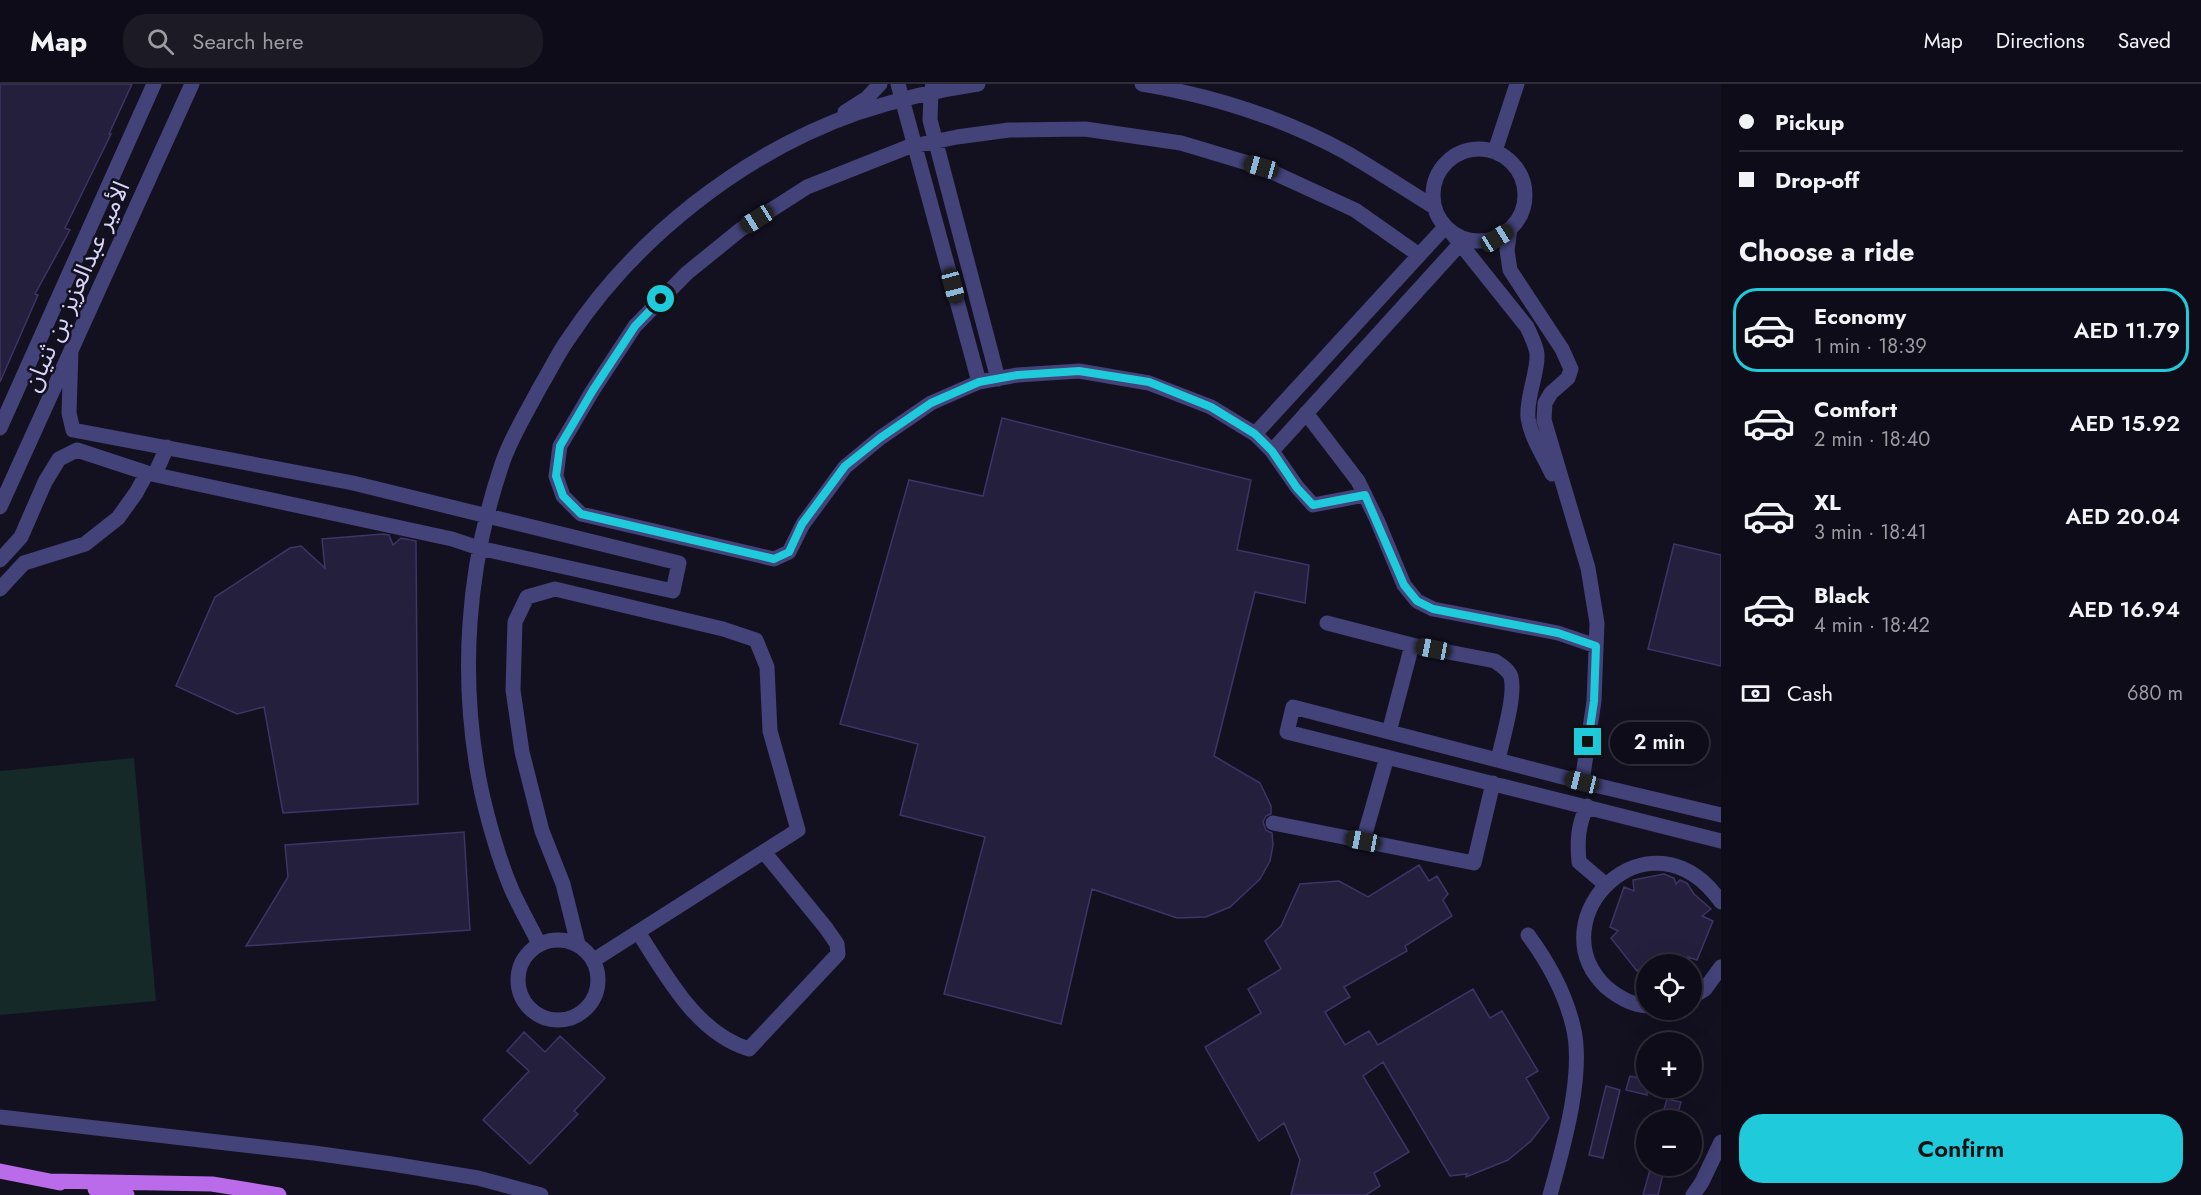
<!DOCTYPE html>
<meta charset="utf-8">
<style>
body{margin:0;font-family:Jost,"Noto Sans Arabic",sans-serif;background:#1c1a25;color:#f1f3f6;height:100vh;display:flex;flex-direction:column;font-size:22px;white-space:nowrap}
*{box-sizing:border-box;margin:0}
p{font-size:20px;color:#9b9ba2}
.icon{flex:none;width:33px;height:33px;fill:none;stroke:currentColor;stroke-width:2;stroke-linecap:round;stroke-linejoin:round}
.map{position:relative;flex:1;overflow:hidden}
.drawer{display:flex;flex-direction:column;background:#0e0c18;width:480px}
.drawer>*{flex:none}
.top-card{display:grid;align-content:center;height:132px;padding:0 18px;background:#0e0c18}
.fabs{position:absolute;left:1636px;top:870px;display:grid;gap:12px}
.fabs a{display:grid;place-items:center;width:66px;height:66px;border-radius:50%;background:#0e0c18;box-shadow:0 6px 24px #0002,0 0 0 2px #2e2c37;font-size:30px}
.end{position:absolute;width:27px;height:27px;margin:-14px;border:8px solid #1fcadb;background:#111;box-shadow:0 0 0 3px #111}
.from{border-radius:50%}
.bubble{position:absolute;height:42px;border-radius:21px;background:#0e0c18;box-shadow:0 6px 24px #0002,0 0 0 2px #2e2c37;font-size:20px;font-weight:600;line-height:42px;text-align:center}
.car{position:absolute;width:18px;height:36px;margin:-18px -9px;border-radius:8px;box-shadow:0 0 4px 2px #0007;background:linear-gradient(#222 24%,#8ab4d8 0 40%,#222 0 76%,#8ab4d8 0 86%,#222 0)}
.top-card b{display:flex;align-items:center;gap:21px;height:57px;font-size:22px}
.top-card b+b{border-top:2px solid #2e2c37}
.top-card i{width:15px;height:15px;background:#f1f3f6}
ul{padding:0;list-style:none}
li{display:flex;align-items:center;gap:18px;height:84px;margin:0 12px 9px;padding:0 6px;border:3px solid transparent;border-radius:24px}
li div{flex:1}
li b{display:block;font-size:22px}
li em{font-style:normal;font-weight:600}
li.selected{border-color:#1fcadb}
li>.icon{width:54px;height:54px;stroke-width:1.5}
h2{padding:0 18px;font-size:27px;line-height:72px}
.pay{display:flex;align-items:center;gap:15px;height:66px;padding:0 18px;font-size:22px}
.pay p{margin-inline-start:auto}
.cta{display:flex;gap:12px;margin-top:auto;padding:12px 18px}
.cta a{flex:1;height:69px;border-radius:24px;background:#1fcadb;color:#111;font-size:24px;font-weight:600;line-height:69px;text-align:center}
header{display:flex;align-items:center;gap:36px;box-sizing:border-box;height:84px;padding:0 30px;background:#0e0c18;border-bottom:2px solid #2e2c37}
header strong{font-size:28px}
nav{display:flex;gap:33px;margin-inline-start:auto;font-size:21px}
.search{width:420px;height:54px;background:#1c1a25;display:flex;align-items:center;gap:15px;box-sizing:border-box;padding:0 21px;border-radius:24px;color:#9b9ba2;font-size:22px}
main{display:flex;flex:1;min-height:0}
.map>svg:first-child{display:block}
</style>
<header>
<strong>Map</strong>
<div class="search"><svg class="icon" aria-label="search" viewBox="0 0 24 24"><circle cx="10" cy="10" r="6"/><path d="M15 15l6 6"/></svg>Search here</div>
<nav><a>Map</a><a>Directions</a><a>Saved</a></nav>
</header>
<main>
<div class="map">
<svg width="1721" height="1111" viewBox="0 0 1721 1111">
<rect width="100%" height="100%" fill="#131020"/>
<path fill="#142928" d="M134,674L156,917L0,931V687Z"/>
<path fill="#251f3e" stroke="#3e3467" stroke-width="1.5" d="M0,0H132L109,50H111L65,144L70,146L35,210L38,211L0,298Z
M1002,334L1251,396L1237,466L1309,481L1305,519L1255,508L1214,672L1260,699L1271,722V730L1266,732L1263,738L1266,746L1272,749L1273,761L1270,777L1260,795L1230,823L1206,833L1177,834L1092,805L1061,940L944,910L985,753L900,731L918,660L840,640L909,396L983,412Z
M383,450L389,451L393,461L401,454L416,457L418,720L283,729L264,623L237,630L176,602L215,513L290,464L301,462L325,484L322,455Z
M1674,460L1721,471V582L1648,565Z
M464,748L470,846L246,862L288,793L285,761Z
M1419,781L1429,797L1437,792L1448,810L1443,816L1452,832L1405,862L1407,867L1344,903L1350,913L1325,928L1345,961L1369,947L1378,961L1473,905L1490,934L1502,927L1538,987L1526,994L1549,1034L1531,1057L1508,1076L1466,1093L1467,1090L1450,1092L1383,978L1363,992L1409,1068L1374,1089L1380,1102L1366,1111H1291L1300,1076L1284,1039L1259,1057L1205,963L1261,929L1248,905L1281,885L1265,857L1281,842L1300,800L1339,797L1368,813Z
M1664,790L1674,794L1676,800L1680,796L1687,799L1694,810L1711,825L1702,832L1713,837L1697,876L1688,873V880H1646L1637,887L1611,854L1618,847L1610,843L1624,803L1634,807L1633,796Z
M524,948L545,968L560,952L605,994L574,1027L578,1030L530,1080L483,1036L529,987L507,967Z
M1630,992L1647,996V1011L1626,1006Z
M1606,1002L1620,1006L1603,1074L1589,1071Z
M1667,1015L1681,1018L1676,1036H1661Z
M1651,1082H1665L1658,1111H1643Z"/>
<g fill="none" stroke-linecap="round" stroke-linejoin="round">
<path stroke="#434279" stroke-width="15" d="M898,0L979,298
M933,0L931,9L930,36L998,295
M1142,0C1214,12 1283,34 1347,69C1376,86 1405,105 1434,123
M845,28L867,14L880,0
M1433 111a46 46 0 1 1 92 0a46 46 0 1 1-92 0Z
M1495,67L1517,0
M1510,145L1507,166L1510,186L1562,265L1571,285L1568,294L1551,309L1545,319L1544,336L1588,484L1597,539L1594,617L1582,698
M1451,148L1527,243C1531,252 1536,261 1537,270C1538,290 1526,312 1528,334C1531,354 1544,372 1552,390
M1306,329L1358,397L1377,436L1404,501L1417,517L1433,525L1558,549L1596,562
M0,344L154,0
M1255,350L1445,143
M1272,367L1460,160
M155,390L167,363
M1365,411L1313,421L1297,403L1272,367L1255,350L1211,323L1149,299L1079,287L1018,291L979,298L931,319L880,354L845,383L803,440L789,468L774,475L581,430L563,412L556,392L560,362L593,306L635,242L687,189L740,146L807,103L908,63L957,53L1009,46L1085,45L1181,59L1261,83L1355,126L1419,171
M0,423L192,0
M0,476L21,453L45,398L59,375L77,366L147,389L452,455L479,464L673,507L679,479L353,399L73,346L69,329L71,267
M0,505L24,479L85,460L118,434L136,409L147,389
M1327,539L1412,561L1389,648
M1412,561L1495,577C1501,581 1509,586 1511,593C1516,611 1502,657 1498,676
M1587,722C1578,741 1577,757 1579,778L1606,801
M1721,731L1582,698L1293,623L1287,648L1721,757
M1273,739L1474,779L1493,699
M1363,757L1387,673
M638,848C666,891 696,949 749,965L838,870L837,860L826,844L764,768
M1528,851C1548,878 1565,909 1573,942C1585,989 1563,1064 1550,1111
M518 896a40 40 0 1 1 80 0a40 40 0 1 1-80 0Z
M539,860C530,841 519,823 511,804C499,776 486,730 480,700C459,593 467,483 502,380C511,353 527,328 540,303C550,287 558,269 569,254C635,154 743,69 857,29C896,16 937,6 978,0
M578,860L563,800L542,747L522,668L513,606L515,538L527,513L555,505L723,545L756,556L767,583L770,647L798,746L594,876
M1692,913L1705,905L1721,883
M1647,922C1631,921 1618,913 1606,903C1535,835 1650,718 1721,818
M0,1033L314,1069L392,1080L478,1094L541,1111
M1693,1111L1702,1098L1721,1058"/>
<path stroke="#ba6bea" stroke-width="15" d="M0,1087L60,1099
M50,1097L212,1100L279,1111
M95,1105L127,1111"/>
</g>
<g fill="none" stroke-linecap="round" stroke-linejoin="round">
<path stroke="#1fcadb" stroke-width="8" d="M661,215L635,242L593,306L560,362L556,392L563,412L581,430L774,475L789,468L802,440L845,382L880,354L931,319L979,298L1018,291L1079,287L1149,298L1211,323L1255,350L1272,367L1297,404L1313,421L1365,411L1404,501L1417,517L1433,525L1558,549L1596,562L1594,617L1588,658"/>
</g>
<g text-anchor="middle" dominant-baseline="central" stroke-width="5" stroke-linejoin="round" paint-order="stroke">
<g font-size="24" fill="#d9d5f9" stroke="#131020">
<text transform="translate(76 202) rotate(-66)">الأمير عبدالعزيز بن ثنيان</text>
</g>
</g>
</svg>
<div class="fabs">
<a><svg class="icon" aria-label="locate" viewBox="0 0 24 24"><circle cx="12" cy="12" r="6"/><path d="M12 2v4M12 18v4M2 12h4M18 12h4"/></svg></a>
<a>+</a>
<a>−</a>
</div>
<i class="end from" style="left:661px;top:215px"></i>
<i class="end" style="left:1588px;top:658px"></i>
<div class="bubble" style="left:1610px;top:638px;width:99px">2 min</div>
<i class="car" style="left:1261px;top:83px;rotate:286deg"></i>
<i class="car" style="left:757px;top:135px;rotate:238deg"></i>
<i class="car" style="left:1497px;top:154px;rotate:58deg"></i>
<i class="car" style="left:953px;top:202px;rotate:165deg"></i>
<i class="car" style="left:1433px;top:565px;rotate:281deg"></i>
<i class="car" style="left:1582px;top:698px;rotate:284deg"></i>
<i class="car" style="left:1363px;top:757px;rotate:281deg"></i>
</div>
<section class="drawer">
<div class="top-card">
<b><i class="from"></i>Pickup</b>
<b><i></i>Drop-off</b>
</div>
<h2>Choose a ride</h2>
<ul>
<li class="selected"><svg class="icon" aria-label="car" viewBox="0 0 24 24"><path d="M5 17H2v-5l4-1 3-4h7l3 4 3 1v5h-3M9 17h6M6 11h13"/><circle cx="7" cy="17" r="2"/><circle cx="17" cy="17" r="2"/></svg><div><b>Economy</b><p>1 min · 18:39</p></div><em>AED 11.79</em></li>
<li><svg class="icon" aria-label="car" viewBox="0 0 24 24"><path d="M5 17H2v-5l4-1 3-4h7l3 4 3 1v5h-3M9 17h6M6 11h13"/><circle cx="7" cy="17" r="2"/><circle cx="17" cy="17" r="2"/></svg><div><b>Comfort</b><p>2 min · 18:40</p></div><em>AED 15.92</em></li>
<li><svg class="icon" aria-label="car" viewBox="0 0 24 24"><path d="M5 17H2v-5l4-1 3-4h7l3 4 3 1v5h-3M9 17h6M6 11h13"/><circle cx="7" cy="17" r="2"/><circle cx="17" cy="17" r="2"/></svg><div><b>XL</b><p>3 min · 18:41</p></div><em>AED 20.04</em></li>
<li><svg class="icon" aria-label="car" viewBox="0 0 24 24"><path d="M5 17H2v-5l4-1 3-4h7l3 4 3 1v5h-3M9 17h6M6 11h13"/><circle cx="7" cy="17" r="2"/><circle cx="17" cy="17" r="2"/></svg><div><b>Black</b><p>4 min · 18:42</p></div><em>AED 16.94</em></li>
</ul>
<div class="pay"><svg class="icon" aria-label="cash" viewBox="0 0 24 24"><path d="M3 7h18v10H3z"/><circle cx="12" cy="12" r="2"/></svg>Cash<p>680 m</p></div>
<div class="cta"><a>Confirm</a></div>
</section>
</main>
